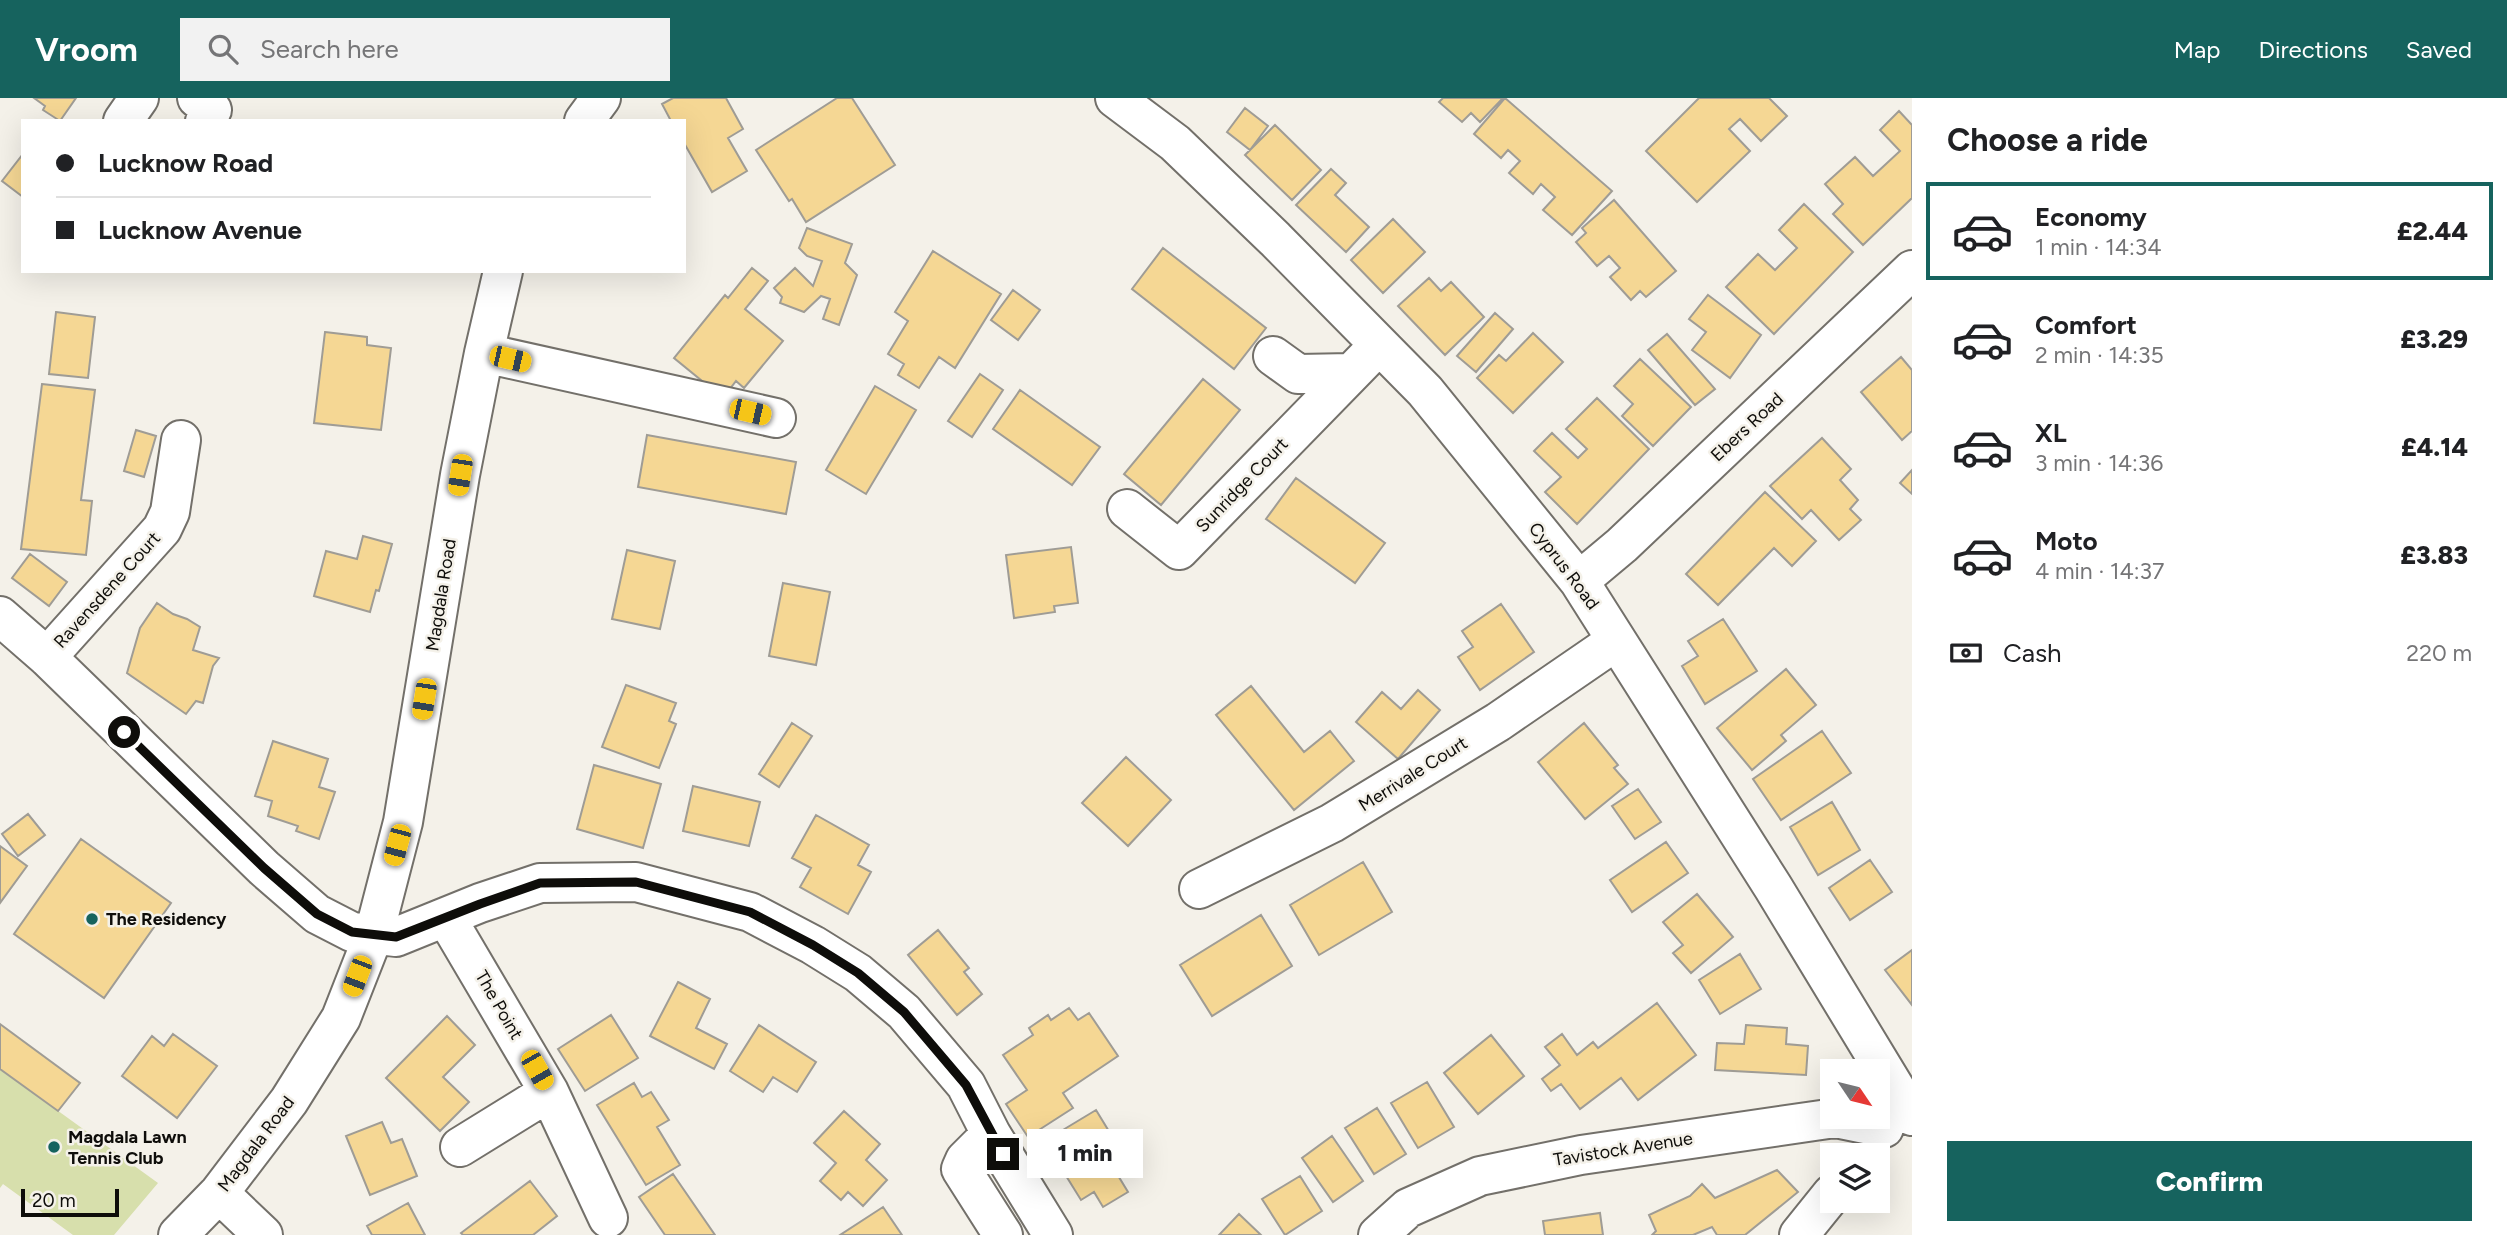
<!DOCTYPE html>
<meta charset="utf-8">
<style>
body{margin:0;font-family:Figtree,sans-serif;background:#f2f2f2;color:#202124;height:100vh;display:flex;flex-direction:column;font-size:26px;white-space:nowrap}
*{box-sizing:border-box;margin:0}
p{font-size:23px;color:#757577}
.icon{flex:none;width:38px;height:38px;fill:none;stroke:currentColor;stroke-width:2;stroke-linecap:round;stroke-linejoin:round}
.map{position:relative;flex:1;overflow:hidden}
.drawer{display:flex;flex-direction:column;background:#fff;width:595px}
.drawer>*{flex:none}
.hud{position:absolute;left:21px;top:21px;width:665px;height:154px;border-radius:0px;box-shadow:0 7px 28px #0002;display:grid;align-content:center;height:154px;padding:0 35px;background:#fff}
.needle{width:46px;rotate:125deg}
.tools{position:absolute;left:1820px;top:961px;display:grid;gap:14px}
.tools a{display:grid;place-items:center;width:70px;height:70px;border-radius:0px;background:#fff;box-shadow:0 7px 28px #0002;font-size:35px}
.scale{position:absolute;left:21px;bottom:18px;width:98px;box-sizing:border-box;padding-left:7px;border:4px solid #0e0d0a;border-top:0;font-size:19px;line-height:24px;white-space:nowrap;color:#0e0d0a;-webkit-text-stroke:5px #f4f1e9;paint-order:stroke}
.end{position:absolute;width:32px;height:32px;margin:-16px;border:9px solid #0e0d0a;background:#fff;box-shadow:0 0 0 4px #fff}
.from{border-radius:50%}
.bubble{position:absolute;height:49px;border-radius:0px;background:#fff;box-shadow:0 7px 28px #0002;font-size:23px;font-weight:800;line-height:49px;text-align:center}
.car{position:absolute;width:21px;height:42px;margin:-21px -10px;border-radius:9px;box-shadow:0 0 5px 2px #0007;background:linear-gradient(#f5c518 24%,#345 0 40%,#f5c518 0 76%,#345 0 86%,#f5c518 0)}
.hud b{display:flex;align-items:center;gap:24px;height:66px;font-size:26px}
.hud b+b{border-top:2px solid #e0e0e0}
.hud i{width:18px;height:18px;background:#202124}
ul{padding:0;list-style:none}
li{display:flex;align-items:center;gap:21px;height:98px;margin:0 14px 10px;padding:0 21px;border:4px solid transparent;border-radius:0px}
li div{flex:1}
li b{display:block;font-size:26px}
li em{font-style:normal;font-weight:800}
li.active{border-color:#16635e}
li>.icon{width:63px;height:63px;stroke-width:1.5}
h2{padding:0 35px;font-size:32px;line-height:84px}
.pay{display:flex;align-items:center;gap:18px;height:77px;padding:0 35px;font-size:26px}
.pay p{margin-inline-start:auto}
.button{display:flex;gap:14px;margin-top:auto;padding:14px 35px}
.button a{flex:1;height:80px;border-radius:0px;background:#16635e;color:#fff;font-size:28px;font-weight:800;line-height:80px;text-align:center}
header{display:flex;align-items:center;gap:42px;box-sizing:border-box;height:98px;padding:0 35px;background:#16635e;color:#fff}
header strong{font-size:33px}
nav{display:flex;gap:38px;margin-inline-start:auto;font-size:24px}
.search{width:490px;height:63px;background:#f2f2f2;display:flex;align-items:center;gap:18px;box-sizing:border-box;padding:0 24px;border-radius:0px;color:#757577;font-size:26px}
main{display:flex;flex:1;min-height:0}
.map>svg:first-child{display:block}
</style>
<header>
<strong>Vroom</strong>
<div class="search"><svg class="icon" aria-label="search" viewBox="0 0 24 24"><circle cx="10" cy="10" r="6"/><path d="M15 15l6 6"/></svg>Search here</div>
<nav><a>Map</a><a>Directions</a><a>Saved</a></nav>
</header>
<main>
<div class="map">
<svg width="1912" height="1137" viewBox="0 0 1912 1137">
<rect width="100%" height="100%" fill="#f4f1e9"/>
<path fill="#d7dfac" d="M0,971L158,1085L114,1137H73L3,1086L0,1090Z"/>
<path fill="#f5d794" stroke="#9f9c95" stroke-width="2" d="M34,0H76L60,23L43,12L45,8Z
M673,0H726L743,31L728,40L747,73L712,94L684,45V23H671L662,6Z
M837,0H852L895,67L806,124L792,101L789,103L756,52Z
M1443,0H1503L1480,24L1471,15L1462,24L1439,4Z
M1505,0L1612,93L1572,137L1543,112L1555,99L1541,86L1533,96L1509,75L1520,63L1508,52L1501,60L1474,36Z
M1699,0H1769L1787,18L1761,43L1740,21L1729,31L1750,53L1697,104L1646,53Z
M1245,10L1268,28L1250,52L1227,34Z
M1899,13L1912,27V100L1863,147L1833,116L1843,106L1825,86L1855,59L1873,78L1900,53L1880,32Z
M1275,27L1321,72L1292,102L1245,57Z
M23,56V99L2,83Z
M1331,71L1346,85L1335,97L1369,129L1346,154L1296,107Z
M1614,102L1676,173L1646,199L1640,193L1631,202L1610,179L1620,170L1609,158L1597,168L1576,144L1586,135L1582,130Z
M1804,106L1853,154L1774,236L1726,189L1758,156L1775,172L1797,150L1779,132Z
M1393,121L1425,154L1383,195L1351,162Z
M807,130L852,146L845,165L857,177L839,227L823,221L830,201L821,198L804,214L780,205L782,199L774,190L795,170L813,188L822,163L807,158L799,150Z
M1163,150L1266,230L1234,271L1132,191Z
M933,153L1001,196L955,270L939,259L919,290L898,277L904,266L888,256L908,223L895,214Z
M752,170L768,183L745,211L783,243L744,290L736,283L723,300L674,260L725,197L728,200Z
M1429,180L1441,193L1451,184L1484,219L1445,257L1398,208Z
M1013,192L1040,212L1018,242L991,222Z
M1708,197L1761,237L1730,280L1692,252L1706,234L1689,221Z
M56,214L95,219L88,280L49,276Z
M1495,215L1513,231L1476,274L1457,258Z
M325,234L367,239V247L391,250L381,332L314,325Z
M1533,235L1563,264L1513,315L1477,280L1499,257L1506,263Z
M1667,236L1715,291L1695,307L1648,252Z
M1901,259L1912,272V333L1902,342L1861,294Z
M1640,261L1691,309L1653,348L1622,318L1633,306L1614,288Z
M980,276L1003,292L972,339L948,323Z
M1203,281L1240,312L1161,407L1124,376Z
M42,286L95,292L81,402L92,403L86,457L21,451Z
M875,288L916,312L866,396L826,372Z
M1020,292L1100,349L1072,387L993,331Z
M1597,300L1649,351L1577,426L1545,394L1561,379L1534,353L1552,335L1578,360L1587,351L1566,331Z
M136,332L156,338L144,379L124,373Z
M647,337L796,364L786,416L638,389Z
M1822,340L1851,371L1840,382L1858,402L1850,411L1861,422L1839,442L1811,412L1802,421L1770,388Z
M1912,372V396L1900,385Z
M1296,380L1385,445L1355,485L1266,421Z
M1765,394L1816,443L1792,468L1774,450L1718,507L1686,476Z
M363,438L392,446L379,493L376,492L370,514L314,498L326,453L357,461Z
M1071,449L1078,505L1054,508L1055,514L1014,520L1006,457Z
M627,452L675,463L660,531L612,521Z
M30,456L67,484L49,508L12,480Z
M783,485L830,494L816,567L769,558Z
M157,505L173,516L187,521L200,529L193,552L219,560L213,568L203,605L196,603L186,616L127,575L140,530Z
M1501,506L1534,554L1480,592L1458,559L1473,549L1462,533Z
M1723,521L1757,573L1705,606L1682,568L1698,558L1688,543Z
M1786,571L1816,607L1781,637L1786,643L1752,672L1717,630Z
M626,587L676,605L669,623L676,626L659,670L602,649Z
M1251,588L1304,654L1330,633L1354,663L1294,712L1216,617Z
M1418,592L1440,612L1398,661L1356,624L1382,594L1401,611Z
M792,625L812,638L779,689L759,676Z
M1584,625L1618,667L1614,670L1628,686L1585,721L1538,664Z
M1822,633L1851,675L1781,722L1753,681Z
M273,643L328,661L319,689L335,694L319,741L296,733L298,728L268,718L272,703L255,698Z
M1126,659L1171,702L1128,748L1082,705Z
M594,667L661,686L643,750L577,731Z
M693,688L760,704L749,748L683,733Z
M1638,691L1661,724L1635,741L1612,708Z
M1832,704L1860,752L1818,777L1790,729Z
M28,716L45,737L18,758L2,736Z
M816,717L869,747L858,767L871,774L848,816L800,789L811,770L792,760Z
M81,741L171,805L104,900L14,836Z
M1666,744L1688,775L1632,814L1610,782Z
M0,748L27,768L0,805Z
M1870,762L1892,794L1850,822L1829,790Z
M1363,764L1392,814L1319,857L1290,807Z
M1697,796L1733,839L1691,875L1673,855L1683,847L1663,824Z
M1261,817L1292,868L1212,918L1180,867Z
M938,832L969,870L964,874L982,896L957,917L908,857Z
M1912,852V907L1885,872Z
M1740,856L1761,891L1720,916L1699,882Z
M678,884L710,901L696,930L727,946L714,971L650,938Z
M1657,905L1696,957L1638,1002L1621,980L1580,1011L1561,986L1551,993L1542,981L1560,967L1545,949L1562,936L1577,957L1593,944L1598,950Z
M1069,910L1078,922L1089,915L1118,958L1063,995L1073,1010L1028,1039L1006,1006L1027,992L1003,957L1033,937L1029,930L1048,917L1051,922Z
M611,917L638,960L585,993L558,951Z
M447,918L475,947L443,979L469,1004L440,1033L386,980Z
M0,926L80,985L58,1013L0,971Z
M759,927L816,964L797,994L773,979L763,994L730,973Z
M1746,927L1787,930L1786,946L1808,948L1806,977L1715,972L1717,945L1744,946Z
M173,936L217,968L177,1020L122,978L152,938L164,948Z
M1491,937L1524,978L1478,1016L1444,975Z
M1427,984L1454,1029L1418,1050L1391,1005Z
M634,985L642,999L651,994L669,1022L657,1029L680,1067L646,1087L597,1007Z
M1377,1010L1406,1056L1374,1076L1345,1030Z
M1096,1012L1124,1058L1111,1066L1128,1094L1103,1109L1094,1094L1081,1102L1058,1065L1047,1072L1033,1050Z
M844,1013L880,1046L866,1062L887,1082L863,1108L848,1094L841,1102L820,1083L836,1065L814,1045Z
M382,1024L391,1045L402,1041L417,1078L370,1097L346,1038Z
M1332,1038L1363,1083L1333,1104L1302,1060Z
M1777,1072L1798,1094L1745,1137H1717L1712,1129L1693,1137H1652L1656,1133L1649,1117L1690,1098L1702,1086L1715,1100Z
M673,1076L715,1137H665L639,1099Z
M1300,1078L1322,1113L1285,1137L1262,1101Z
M530,1083L557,1118L533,1137H463L461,1135Z
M408,1105L425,1137H372L367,1128Z
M883,1109L902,1137H840Z
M1600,1115L1603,1137H1545L1543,1123Z
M1239,1116L1261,1137H1219Z"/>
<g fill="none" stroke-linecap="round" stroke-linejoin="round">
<defs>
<path id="minor" d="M197,0L212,12L205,23
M1115,0L1175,45L1275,141L1425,293L1579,483L1773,789L1912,1018
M123,23L139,0
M584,23L601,0
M484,255L776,320
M1273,258L1298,276L1351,275
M1127,411L1179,452L1379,247
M1579,483L1622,447L1912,172
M0,518L47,559L264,770L317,816L352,834L396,839L480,805L540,785L636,784L750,814L813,847L858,875L904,914L966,987L991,1036L1053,1137
M47,559L162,431L170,414L181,342
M1199,791L1332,725L1498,624L1616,543
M447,821L549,994L608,1120
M991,1036L965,1062L961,1071L1003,1137
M460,1049L549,994
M219,1095L263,1137
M178,1137L219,1095L289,1003L341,920L374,836L403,724L460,377L484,255L503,173
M1378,1137L1408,1110L1480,1078L1581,1057L1835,1020L1884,1030
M1799,1137L1832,1096"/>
</defs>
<use href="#minor" stroke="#73706a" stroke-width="42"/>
<use href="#minor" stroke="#fff" stroke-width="38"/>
</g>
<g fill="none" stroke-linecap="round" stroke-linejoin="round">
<path stroke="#0e0d0a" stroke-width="9" d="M124,634L264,770L317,816L352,834L396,839L480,806L540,785L636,784L750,814L813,847L858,875L904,914L966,987L1003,1056"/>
</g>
<g fill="#16635e" stroke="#f4f1e9" stroke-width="2.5">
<circle cx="92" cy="821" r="7"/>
<circle cx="54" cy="1049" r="7"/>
</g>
<g text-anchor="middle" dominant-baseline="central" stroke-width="5" stroke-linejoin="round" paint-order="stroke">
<g font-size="18" fill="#0e0d0a" stroke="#f4f1e9">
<text transform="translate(1747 329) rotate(-43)">Ebers Road</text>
<text transform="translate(1242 387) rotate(-46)">Sunridge Court</text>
<text transform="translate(1564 468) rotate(53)">Cyprus Road</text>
<text transform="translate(107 492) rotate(-48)">Ravensdene Court</text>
<text transform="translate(441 497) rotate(-81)">Magdala Road</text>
<text transform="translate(1413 676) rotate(-32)">Merrivale Court</text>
<text transform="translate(499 907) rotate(60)">The Point</text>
<text transform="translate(256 1046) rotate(-53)">Magdala Road</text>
<text transform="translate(1623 1051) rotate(-9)">Tavistock Avenue</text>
</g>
<g font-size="18" font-weight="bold" fill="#0e0d0a" stroke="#f4f1e9" text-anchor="start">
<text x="106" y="821">The Residency</text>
<text x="68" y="1039">Magdala Lawn<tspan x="68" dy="21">Tennis Club</tspan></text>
</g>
</g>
</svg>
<div class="tools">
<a><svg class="needle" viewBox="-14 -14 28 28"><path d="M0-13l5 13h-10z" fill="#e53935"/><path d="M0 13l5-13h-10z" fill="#757577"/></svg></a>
<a><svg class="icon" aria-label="layers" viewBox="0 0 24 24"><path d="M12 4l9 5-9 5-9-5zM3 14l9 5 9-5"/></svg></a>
</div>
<div class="scale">20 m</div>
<i class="end from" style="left:124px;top:634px"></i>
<i class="end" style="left:1003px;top:1056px"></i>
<div class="bubble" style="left:1027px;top:1031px;width:116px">1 min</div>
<i class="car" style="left:510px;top:261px;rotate:103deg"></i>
<i class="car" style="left:750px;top:314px;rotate:103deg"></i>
<i class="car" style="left:460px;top:377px;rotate:189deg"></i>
<i class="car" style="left:424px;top:601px;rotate:189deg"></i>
<i class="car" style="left:397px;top:747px;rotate:195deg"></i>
<i class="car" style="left:357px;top:878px;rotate:201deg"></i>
<i class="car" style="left:537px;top:972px;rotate:150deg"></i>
<div class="hud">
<b><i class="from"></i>Lucknow Road</b>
<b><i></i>Lucknow Avenue</b>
</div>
</div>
<section class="drawer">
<h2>Choose a ride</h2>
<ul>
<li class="active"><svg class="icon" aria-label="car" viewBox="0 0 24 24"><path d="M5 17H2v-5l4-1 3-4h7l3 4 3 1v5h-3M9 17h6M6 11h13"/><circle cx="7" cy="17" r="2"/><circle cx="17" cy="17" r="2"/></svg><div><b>Economy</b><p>1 min · 14:34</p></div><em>£2.44</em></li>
<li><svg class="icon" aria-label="car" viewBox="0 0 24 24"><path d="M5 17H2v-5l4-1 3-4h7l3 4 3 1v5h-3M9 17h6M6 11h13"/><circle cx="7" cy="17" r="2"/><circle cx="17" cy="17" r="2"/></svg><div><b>Comfort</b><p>2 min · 14:35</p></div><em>£3.29</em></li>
<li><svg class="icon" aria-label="car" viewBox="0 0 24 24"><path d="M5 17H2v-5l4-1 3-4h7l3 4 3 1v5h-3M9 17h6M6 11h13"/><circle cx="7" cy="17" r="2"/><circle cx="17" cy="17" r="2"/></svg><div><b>XL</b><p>3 min · 14:36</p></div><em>£4.14</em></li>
<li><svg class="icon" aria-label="car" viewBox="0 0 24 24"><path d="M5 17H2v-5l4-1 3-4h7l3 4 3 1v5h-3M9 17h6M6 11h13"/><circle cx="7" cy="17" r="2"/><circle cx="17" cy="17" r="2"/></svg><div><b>Moto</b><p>4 min · 14:37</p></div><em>£3.83</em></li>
</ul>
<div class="pay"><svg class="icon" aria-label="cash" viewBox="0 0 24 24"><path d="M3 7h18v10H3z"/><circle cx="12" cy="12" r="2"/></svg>Cash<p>220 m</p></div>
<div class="button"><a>Confirm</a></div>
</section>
</main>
